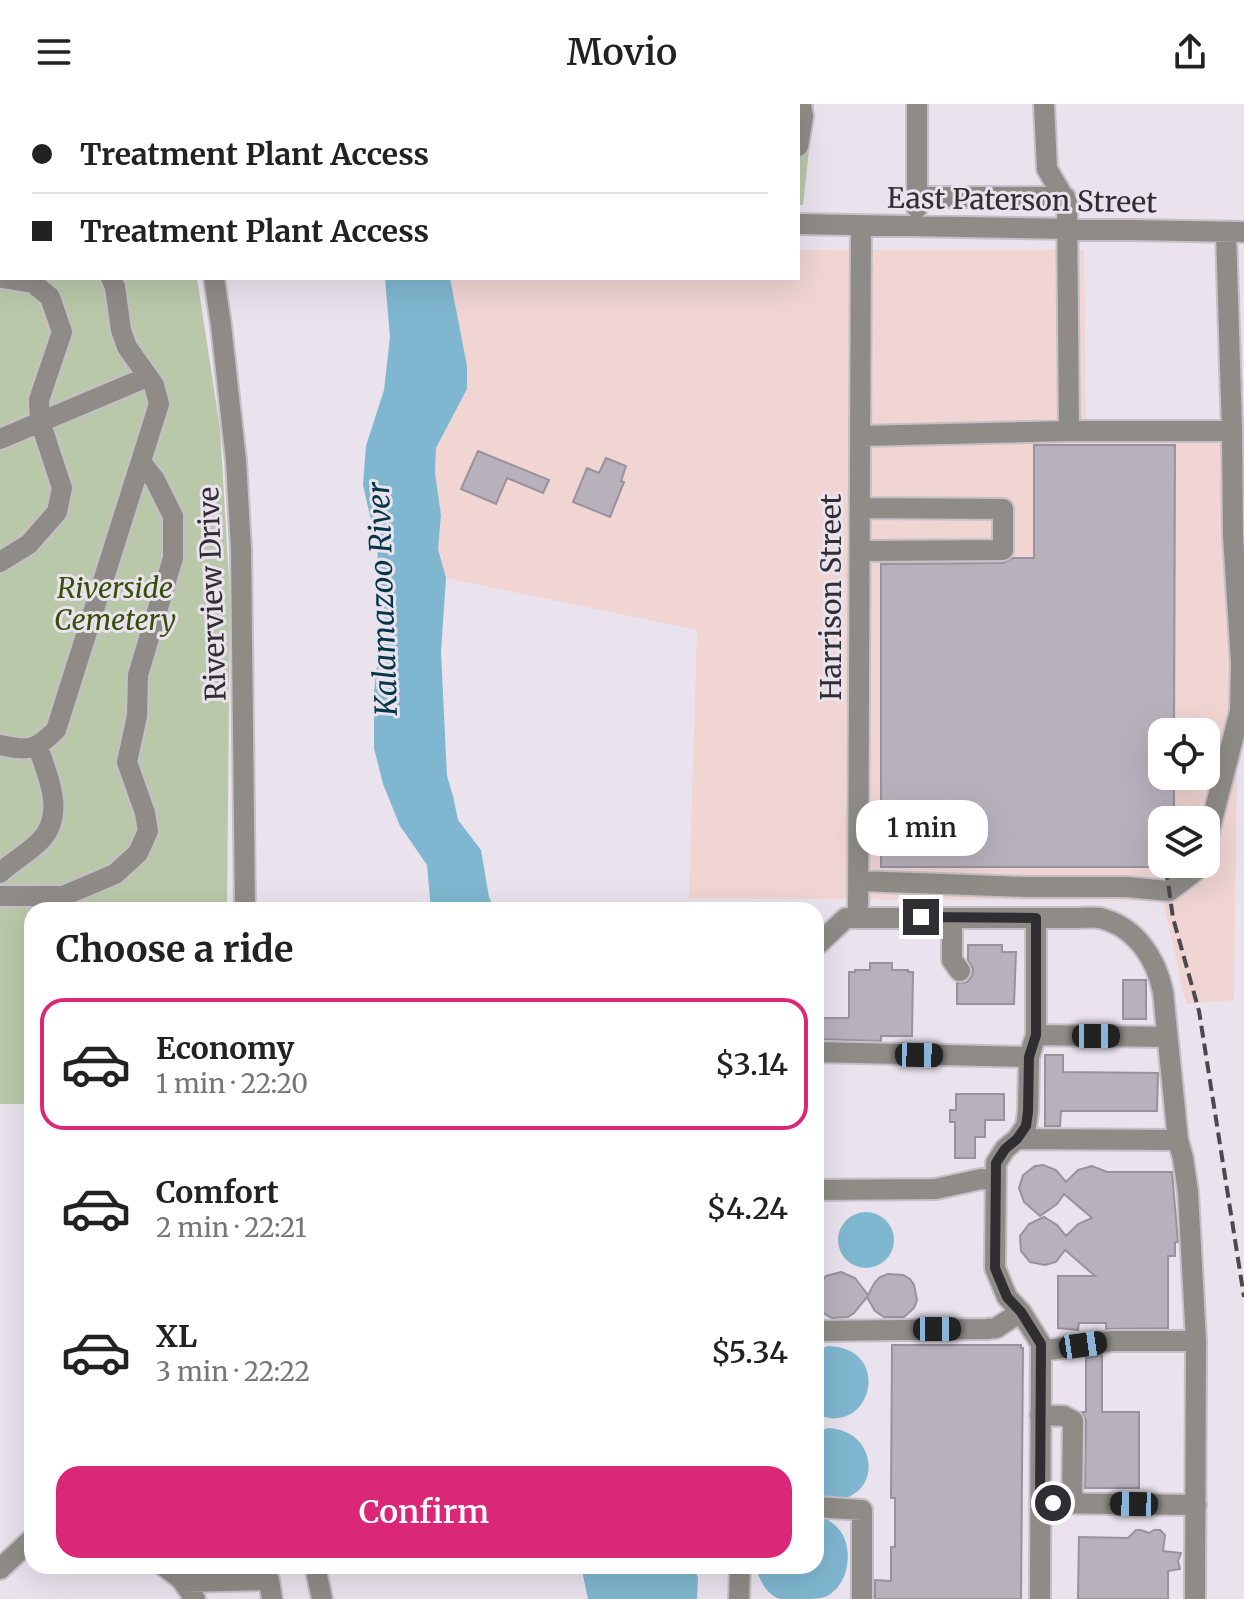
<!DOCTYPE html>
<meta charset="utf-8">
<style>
body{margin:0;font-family:Merriweather,serif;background:#f2f2f2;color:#222;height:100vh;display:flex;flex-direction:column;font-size:30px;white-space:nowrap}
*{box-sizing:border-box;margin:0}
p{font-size:26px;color:#767676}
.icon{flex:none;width:44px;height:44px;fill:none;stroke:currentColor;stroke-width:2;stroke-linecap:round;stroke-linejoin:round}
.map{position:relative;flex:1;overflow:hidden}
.sheet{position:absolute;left:24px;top:798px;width:800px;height:672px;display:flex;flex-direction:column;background:#fff;border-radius:24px;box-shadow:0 8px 32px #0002}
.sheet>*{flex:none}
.banner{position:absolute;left:0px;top:0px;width:800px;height:176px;box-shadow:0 8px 32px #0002;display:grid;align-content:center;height:176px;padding:0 32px;background:#fff}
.fabs{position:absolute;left:1148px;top:614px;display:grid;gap:16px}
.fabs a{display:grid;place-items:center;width:72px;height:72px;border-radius:16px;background:#fff;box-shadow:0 8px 32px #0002;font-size:40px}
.end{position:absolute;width:36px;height:36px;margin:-18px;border:10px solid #302e32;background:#fff;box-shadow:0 0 0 4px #fff}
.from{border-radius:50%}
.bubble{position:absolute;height:56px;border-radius:24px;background:#fff;box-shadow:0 8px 32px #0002;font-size:26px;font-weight:600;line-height:56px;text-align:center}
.car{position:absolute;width:24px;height:48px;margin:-24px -12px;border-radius:10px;box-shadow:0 0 6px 2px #0007;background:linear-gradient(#222 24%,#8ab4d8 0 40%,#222 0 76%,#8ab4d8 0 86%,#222 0)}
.banner b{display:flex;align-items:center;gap:28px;height:76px;font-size:30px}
.banner b+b{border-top:2px solid #e0e0e0}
.banner i{width:20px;height:20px;background:#222}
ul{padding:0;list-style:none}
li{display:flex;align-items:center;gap:24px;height:132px;margin:0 16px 12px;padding:0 16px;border:4px solid transparent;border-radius:24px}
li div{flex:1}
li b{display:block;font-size:30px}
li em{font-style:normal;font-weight:600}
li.on{border-color:#db2777}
li>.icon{width:72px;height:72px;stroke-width:1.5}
h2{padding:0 32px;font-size:36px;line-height:96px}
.action{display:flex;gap:16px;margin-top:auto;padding:16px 32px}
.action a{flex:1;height:92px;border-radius:24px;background:#db2777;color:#fff;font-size:32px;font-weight:600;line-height:92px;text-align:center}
header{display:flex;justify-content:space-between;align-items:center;height:104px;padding:0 32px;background:#fff;font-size:36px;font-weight:600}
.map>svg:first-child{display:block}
</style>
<header><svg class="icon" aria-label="menu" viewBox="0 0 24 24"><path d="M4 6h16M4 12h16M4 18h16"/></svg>Movio<svg class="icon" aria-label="share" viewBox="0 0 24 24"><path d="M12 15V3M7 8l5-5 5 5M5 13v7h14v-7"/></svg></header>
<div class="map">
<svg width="1244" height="1495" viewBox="0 0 1244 1495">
<rect width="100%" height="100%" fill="#eae3ee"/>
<path fill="#f0d5d2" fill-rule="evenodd" d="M798,146H1084L1086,317H1244V624L1237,657L1234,896L1186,900L1163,797L689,794L697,526L446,474L438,445L441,411L435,369L436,344L467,285V262L450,174H798ZM1162,628H1206V672H1162ZM1162,716H1206V760H1162Z"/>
<path fill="#b9c8a9" d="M0,0H172V2H2V174H197L220,324L230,492L227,806H32V1000H0Z
M449,0H814L803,101H798V2H448Z"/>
<path fill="#7fb7d0" d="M385,174H450L467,262V285L436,344L435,369L441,411L438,445L446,474L441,548L447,672L453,692L458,716L481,746L489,793L495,806H431L427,761L400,722L383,680L374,644V589L382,513L377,442L363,381L366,342L384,286L390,233Z
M838 1136a28 28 0 1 1 56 0a28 28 0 1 1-56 0Z
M829,1242C895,1245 870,1335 816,1310V1246Z
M828,1324C875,1326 882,1383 845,1394C838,1397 827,1395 819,1394L816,1392V1328Z
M816,1409C825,1414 835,1419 841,1428C854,1448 848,1483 825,1493C818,1495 808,1495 800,1495C794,1495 787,1495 781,1495C767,1492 759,1475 755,1462H816Z
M581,1462H692L698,1473L697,1495H588Z"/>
<path fill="#b8b1bc" stroke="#98929c" stroke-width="2" d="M1034,341H1175L1174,628H1162V672H1174V716H1162V763H881V460L1003,459L1013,454H1034Z
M478,347L549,376L543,389L507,374L496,400L461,385Z
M606,354L626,362L621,377L624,378L610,413L573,398L587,364L599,369Z
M968,841H1002V848H1016L1014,900H957V879L967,878L972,872L973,865L968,856Z
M870,859H892V866H908V868H913L912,932H881V937L816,935V914H849V868H855V866H870Z
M1123,876H1146V915H1123Z
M1045,951H1063V968L1158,969L1157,1007H1061L1060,1022H1045Z
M956,990H1004V1016H985V1033H975V1054H955V1018H950V1006H956Z
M1043,1061L1056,1066L1066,1078L1078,1066L1092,1062L1107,1068H1172L1178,1138H1175V1152H1168V1224L1106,1225V1219H1079L1078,1226L1058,1224V1172H1095L1065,1146L1056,1158L1045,1161L1030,1158L1021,1147L1020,1132L1029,1120L1044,1113L1057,1121L1066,1132L1078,1120L1092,1114L1064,1090L1057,1100L1040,1112L1024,1098L1019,1084L1023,1071L1035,1062Z
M841,1168L855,1174L868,1191L875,1178L880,1173L888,1170L903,1171L910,1175L914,1181L917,1196L914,1204L904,1213H884L875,1207L867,1193L854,1209L848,1213L832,1214L826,1211L816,1199V1184L826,1172Z
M892,1241H1021V1244H1023L1021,1495H875V1476L891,1477V1443H895V1394H891Z
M1102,1251V1308H1139V1384H1085L1086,1317L1082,1308H1086V1254Z
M1136,1426H1141L1149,1429L1154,1426H1160L1165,1431L1163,1447L1181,1449L1178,1457L1180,1465L1168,1467V1495H1078L1079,1433L1128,1434Z"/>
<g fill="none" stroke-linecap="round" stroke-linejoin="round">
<defs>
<path id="minor" d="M188,0L189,2
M917,0V104
M97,2V0
M767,2L769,0
M798,42L803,12L801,0
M0,58L2,59
M917,93H1065
M798,120L1244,128
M1226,128L1232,327
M214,174L221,221L236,357L241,445L245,806
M1069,327H1232L1233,431L1241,559L1240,607L1206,740
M860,332L1069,327L1067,99L1047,65L1044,0
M0,335L147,273
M860,447L1003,446V405L860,404
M0,458L29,440L57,408L62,384L40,317L39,296L62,228L50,193L33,179L2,174
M0,641C28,647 35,647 56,626L159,300L154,281L127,243L121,226L115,183L111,174
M0,769C12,758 28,749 40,737C66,711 48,671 37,641
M858,777L1027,783H1126L1169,787L1194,768L1198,760
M0,792H63L115,770L138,749L148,727L145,709L127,658L137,612L138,571L173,454V412L155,376L141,358
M858,812L861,121
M952,814V856L960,867
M1036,814V931L1029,953L1028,1008L1026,1022L1017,1035L1005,1045L996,1059L995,1164L1007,1193L1021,1208L1041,1240L1040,1495
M816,842L846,814H1074C1082,814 1092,813 1100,814C1136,823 1156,854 1163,888L1178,1036L1183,1054L1188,1088L1196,1237L1195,1495
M1036,931L1167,933
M816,948L1029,953
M1017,1035L1178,1036
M816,1086L936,1085L981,1075L996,1076
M816,1227L987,1225L996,1224L1021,1208
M1041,1247L1112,1237H1196
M1040,1311L1064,1312L1073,1317L1072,1399
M1040,1399L1196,1401
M816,1403L862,1406V1495
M164,1462L181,1475L195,1495
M315,1462L322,1495
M0,1465L32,1435
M184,1478L269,1476L272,1495
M739,1495L740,1462"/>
</defs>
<use href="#minor" stroke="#c5bfc8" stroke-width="24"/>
<use href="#minor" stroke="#8f8c87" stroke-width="20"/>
<path stroke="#4b494e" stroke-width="4" stroke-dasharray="12 6" stroke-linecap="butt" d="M1166,764L1173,814L1199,907L1244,1193"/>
</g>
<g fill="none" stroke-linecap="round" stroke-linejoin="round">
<path stroke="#302e32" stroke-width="10" d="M921,813L1036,814V931L1029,953L1028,1008L1026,1022L1017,1035L1005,1045L996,1059L995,1164L1007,1193L1021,1208L1041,1240L1040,1399H1053"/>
</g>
<g text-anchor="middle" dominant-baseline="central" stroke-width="6" stroke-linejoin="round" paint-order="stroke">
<g font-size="28" fill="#302e32" stroke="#eae3ee">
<text transform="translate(1022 96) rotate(1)">East Paterson Street</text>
<text transform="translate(212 490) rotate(-92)">Riverview Drive</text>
<text transform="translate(831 493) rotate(-90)">Harrison Street</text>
</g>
<g font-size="28" font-style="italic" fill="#344f07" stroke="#eae3ee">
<text x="115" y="484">Riverside<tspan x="115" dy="32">Cemetery</tspan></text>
</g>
<g font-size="30" font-style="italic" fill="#023748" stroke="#eae3ee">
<text transform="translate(382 495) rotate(-92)">Kalamazoo River</text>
</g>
</g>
</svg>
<div class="fabs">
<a><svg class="icon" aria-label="locate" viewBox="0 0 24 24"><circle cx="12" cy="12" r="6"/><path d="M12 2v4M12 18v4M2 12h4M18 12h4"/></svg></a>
<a><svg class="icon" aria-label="layers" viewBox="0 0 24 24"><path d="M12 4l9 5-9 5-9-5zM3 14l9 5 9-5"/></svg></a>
</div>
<i class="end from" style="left:1053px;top:1399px"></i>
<i class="end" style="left:921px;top:813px"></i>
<div class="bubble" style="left:856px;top:696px;width:132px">1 min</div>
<i class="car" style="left:1096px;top:932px;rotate:90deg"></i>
<i class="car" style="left:919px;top:951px;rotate:91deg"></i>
<i class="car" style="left:937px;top:1225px;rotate:90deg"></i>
<i class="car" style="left:1083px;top:1241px;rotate:82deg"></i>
<i class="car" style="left:1134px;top:1400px;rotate:271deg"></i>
<div class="banner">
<b><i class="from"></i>Treatment Plant Access</b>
<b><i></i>Treatment Plant Access</b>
</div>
<section class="sheet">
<h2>Choose a ride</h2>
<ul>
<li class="on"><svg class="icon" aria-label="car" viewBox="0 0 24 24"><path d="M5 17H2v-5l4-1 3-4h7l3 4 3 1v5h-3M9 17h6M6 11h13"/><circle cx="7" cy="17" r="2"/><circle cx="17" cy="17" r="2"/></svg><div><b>Economy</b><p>1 min · 22:20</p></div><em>$3.14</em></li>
<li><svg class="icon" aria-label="car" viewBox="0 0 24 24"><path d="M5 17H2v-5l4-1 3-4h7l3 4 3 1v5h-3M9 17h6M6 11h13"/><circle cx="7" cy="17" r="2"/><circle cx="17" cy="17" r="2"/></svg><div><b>Comfort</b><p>2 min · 22:21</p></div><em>$4.24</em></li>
<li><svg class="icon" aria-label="car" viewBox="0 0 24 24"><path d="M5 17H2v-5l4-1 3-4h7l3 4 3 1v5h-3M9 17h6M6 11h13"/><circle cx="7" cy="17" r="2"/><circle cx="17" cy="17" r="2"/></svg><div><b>XL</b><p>3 min · 22:22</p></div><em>$5.34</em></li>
</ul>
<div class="action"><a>Confirm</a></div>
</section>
</div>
